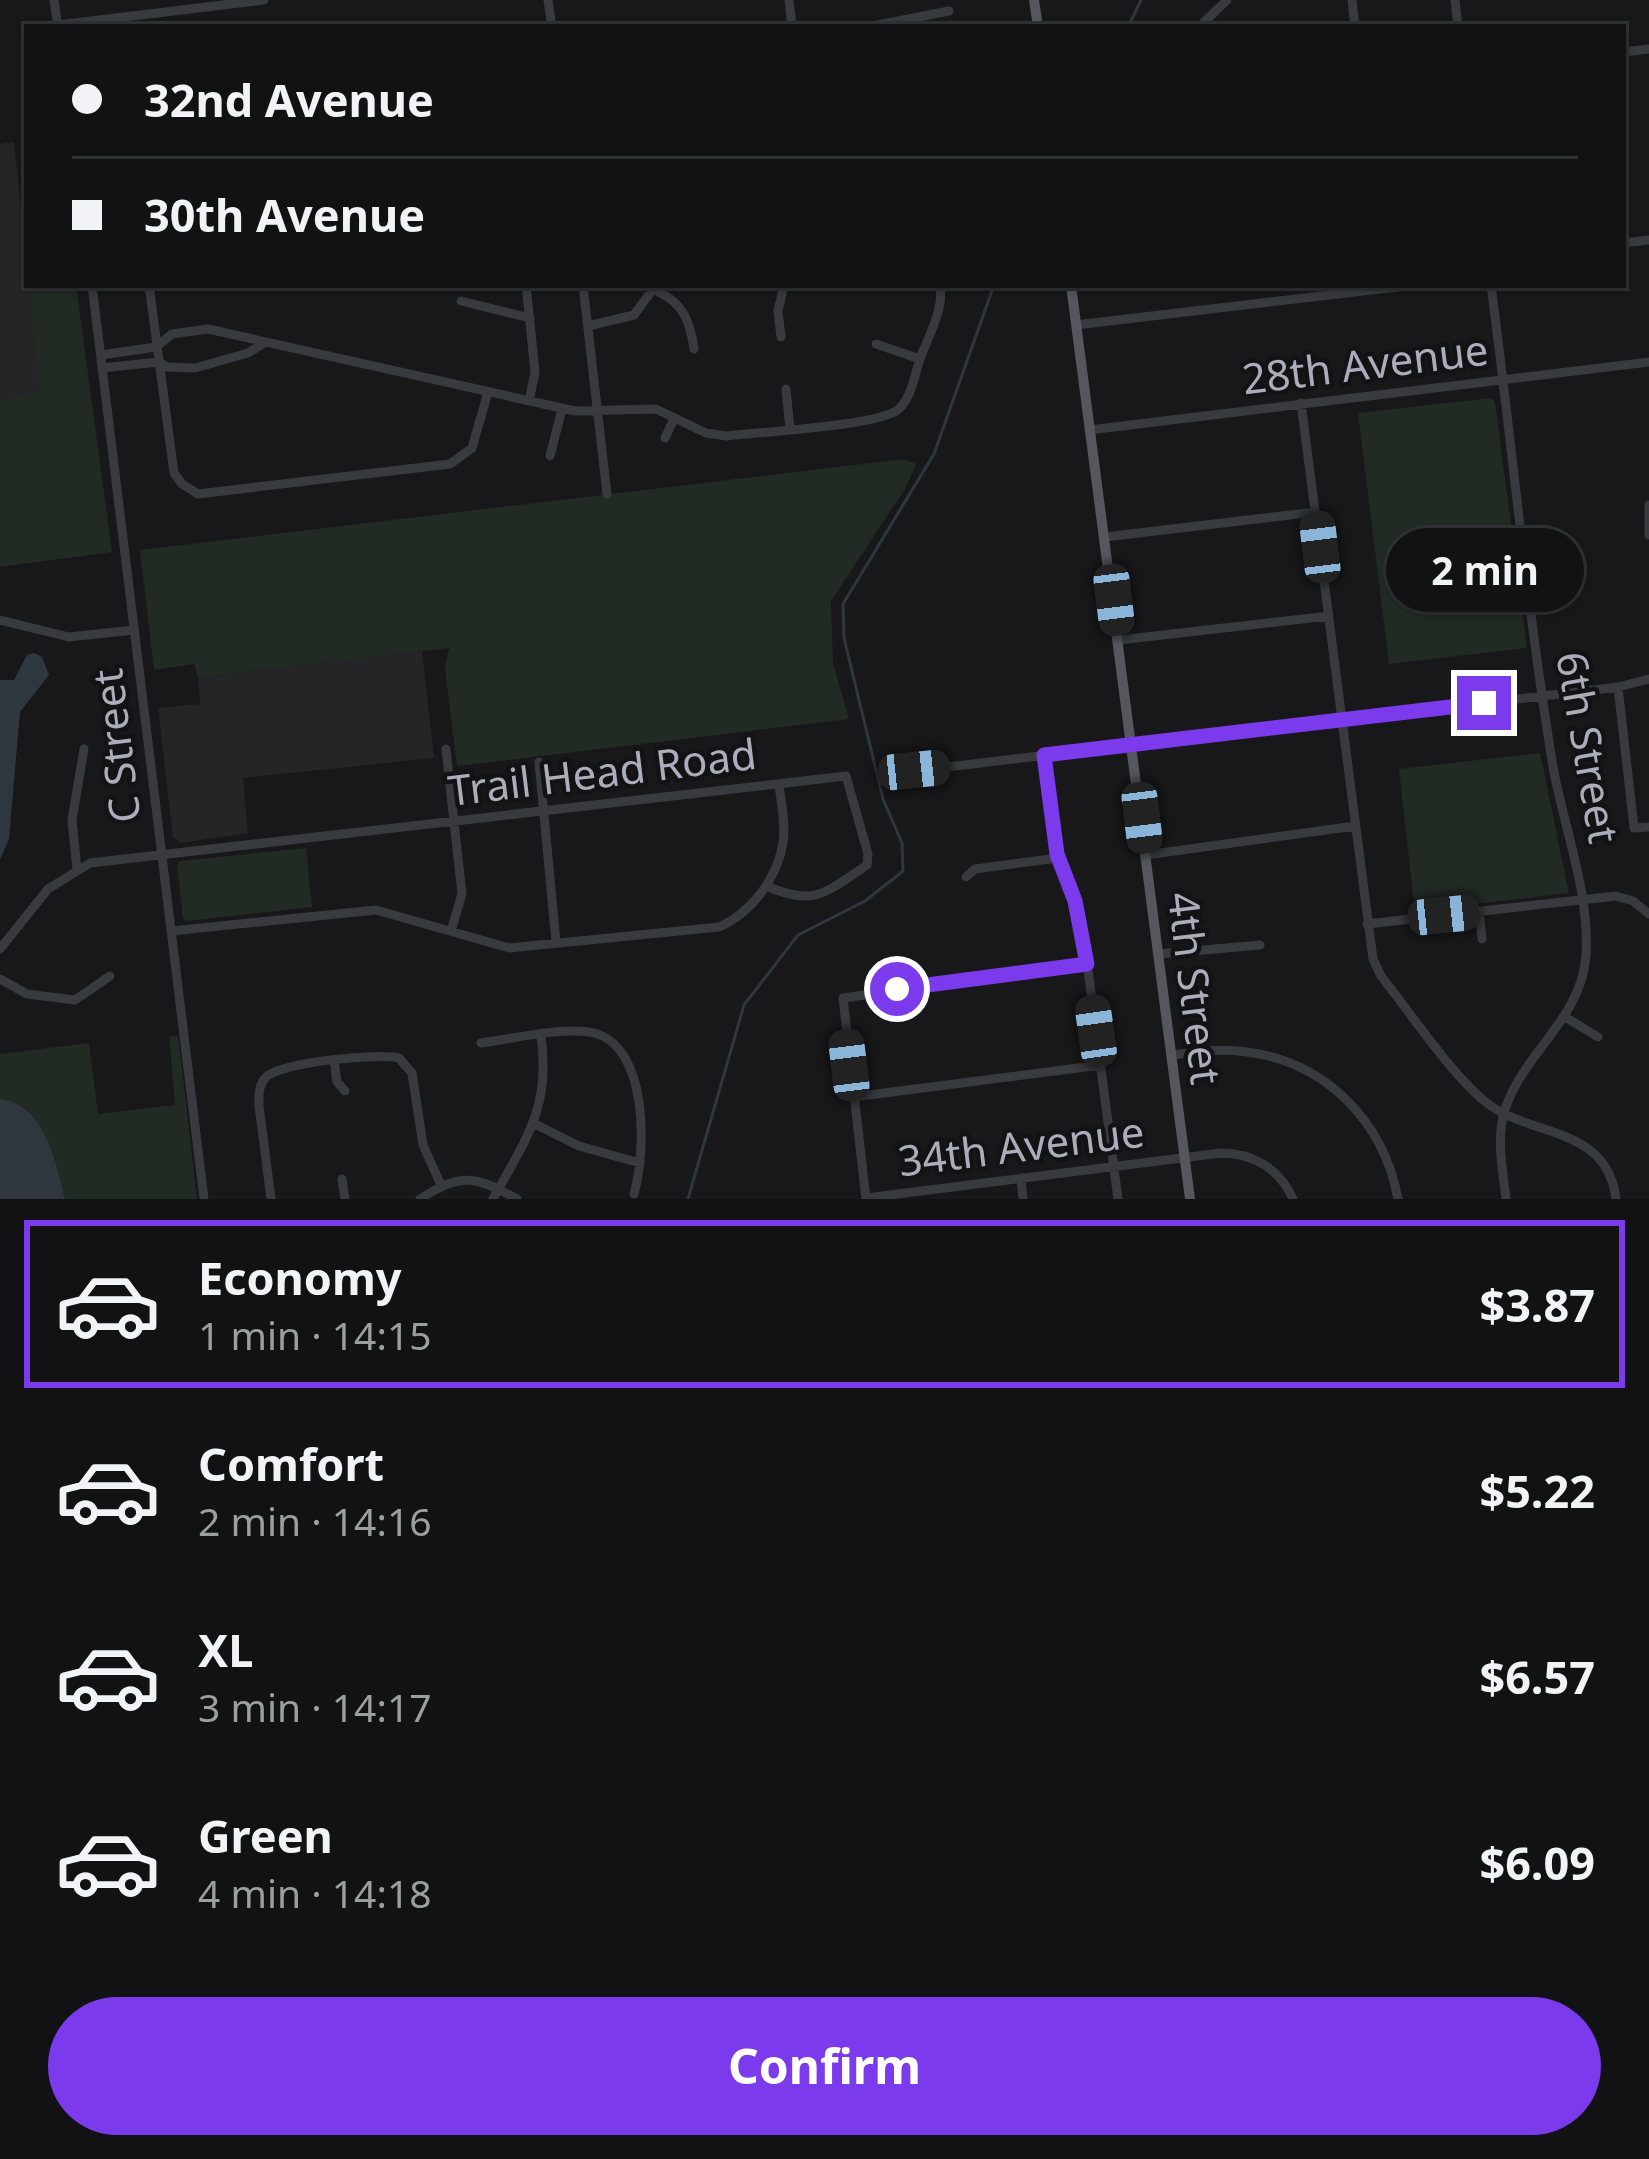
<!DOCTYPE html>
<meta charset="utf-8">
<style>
body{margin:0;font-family:"Noto Sans",sans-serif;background:#1f2022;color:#f1f3f6;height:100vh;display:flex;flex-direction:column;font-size:45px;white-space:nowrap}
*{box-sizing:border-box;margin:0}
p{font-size:39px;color:#9c9ea0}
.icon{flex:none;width:66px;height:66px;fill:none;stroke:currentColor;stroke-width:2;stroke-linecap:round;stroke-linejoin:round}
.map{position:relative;height:1199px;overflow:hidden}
.panel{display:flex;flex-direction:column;background:#121214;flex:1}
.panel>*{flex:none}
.banner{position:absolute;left:24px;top:24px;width:1602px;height:264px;border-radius:0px;box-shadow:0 3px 9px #0004,0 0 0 3px #313234;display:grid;align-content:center;height:264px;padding:0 48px;background:#121214}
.end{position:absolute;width:54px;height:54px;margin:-27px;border:15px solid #7c3aed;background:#fff;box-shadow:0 0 0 6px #fff}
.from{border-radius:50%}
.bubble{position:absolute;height:84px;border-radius:42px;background:#121214;box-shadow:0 3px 9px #0004,0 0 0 3px #313234;font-size:39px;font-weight:700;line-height:84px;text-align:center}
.car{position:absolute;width:36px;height:72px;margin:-36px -18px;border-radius:15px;box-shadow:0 0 9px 3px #0007;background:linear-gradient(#222 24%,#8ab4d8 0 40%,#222 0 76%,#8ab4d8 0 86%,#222 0)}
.banner b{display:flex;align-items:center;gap:42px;height:114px;font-size:45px}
.banner b+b{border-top:3px solid #313234}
.banner i{width:30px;height:30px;background:#f1f3f6}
ul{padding:21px 0 0;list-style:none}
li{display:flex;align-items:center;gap:36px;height:168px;margin:0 24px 18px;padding:0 24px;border:6px solid transparent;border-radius:0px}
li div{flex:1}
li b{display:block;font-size:45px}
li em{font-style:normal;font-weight:700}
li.on{border-color:#7c3aed}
li>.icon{width:108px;height:108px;stroke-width:1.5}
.primary-button{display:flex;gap:24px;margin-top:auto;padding:24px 48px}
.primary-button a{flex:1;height:138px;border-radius:72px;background:#7c3aed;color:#fff;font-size:48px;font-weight:700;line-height:138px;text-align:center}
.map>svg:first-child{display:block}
</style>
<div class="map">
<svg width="1649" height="1199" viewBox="0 0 1649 1199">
<rect width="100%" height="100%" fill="#18181a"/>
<path fill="#252427" d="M14,142L41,394L0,400V144Z
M422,651L434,758L243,778L248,833L181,843L173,837L158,708L200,704L198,678Z"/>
<path fill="#222a24" d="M29,285H76L112,552L0,567V400L40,393Z
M1491,398L1495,402L1527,648L1389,664L1358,413Z
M904,459L916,464L905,489L831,601L833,663L849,719L457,766L445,669L449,648L198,678L194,664L154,670L140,550Z
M1540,753L1569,893L1415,911L1399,769Z
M306,848L312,907L187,921L183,918L177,865L180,861Z
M178,1035L197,1199H65C57,1163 44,1104 0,1099V1054L89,1043L98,1114L175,1105L169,1037Z"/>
<path fill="#2e363e" d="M34,653L42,657L49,675L20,712L9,839L0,860V680H14L27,655Z
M0,1099C44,1103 57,1163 65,1199H0Z"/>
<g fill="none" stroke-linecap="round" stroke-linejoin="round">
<path stroke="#2e363e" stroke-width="3" d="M1128,27L1141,0
M688,1199L744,1005L798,935L865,901L903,871L902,843L883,799L844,638L843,604L934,454L994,285"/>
<path stroke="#393a3f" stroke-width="9" d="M54,0L58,27
M548,0L552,27
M789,0L792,27
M1352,0L1355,27
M1455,0L1458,27
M58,25L264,0
M868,27L949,11
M1199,27L1227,0
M1623,52L1649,49
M1623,243L1649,240
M92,285L204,1199
M149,285L174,473L182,484L198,494L450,464L472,448L488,392
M526,285L535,372L529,401
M583,285L607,494
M643,285C678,298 689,312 694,349
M1491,285C1512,445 1527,608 1553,767C1564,828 1590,893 1586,956C1581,1022 1517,1057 1503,1117C1497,1144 1503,1172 1506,1199
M461,301L530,318
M1076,325L1414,285
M588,326L634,315L656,285
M781,337L778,311L784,285
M876,344L920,359
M101,355L156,347L172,334L208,329L575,411L656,409L706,433L727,436C757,432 884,426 900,408C913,394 915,372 921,356C930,333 944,309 940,285
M102,368L158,362L168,367L195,368L248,353L264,343
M786,389L790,429
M1301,403L1373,959L1381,976C1409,1011 1449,1071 1482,1099C1527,1139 1607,1123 1616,1199
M1089,430L1649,362
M665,438L674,419
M550,456L562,409
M1649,505V535
M1105,537L1315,512
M0,620L69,637L134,630
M1119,640L1329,616
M1618,687L1634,828L1649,827
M446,749L462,894L451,931
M1044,755L1057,854L1083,931L1118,1199
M539,762L556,942
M902,779L914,771L1618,687L1649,679
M1146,855L1355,826
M77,869L72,820L84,749
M966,877L975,869L1058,858
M1479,911L1482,939
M1367,924L1616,896L1633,901L1649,914
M171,931L376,910L509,948L719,927C751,913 777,879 783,843C786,824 781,803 779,784
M0,949L48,889L90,863L846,776L868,854L867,865C825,893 815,907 766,886
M1159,954L1260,945
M0,979L27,994L75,1000L110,976
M1565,1017L1598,1037
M481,1043C511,1039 565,1026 594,1033C649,1047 646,1152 634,1194
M1172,1055C1197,1052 1222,1048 1247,1052C1326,1062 1384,1122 1398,1199
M334,1061L337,1082L345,1091
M853,1097L1101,1065
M533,1123L579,1146L640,1163
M1021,1178L1023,1199
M342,1179L345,1199
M866,1198L1221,1153C1253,1153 1280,1169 1293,1199
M271,1199L259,1106C259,1096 258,1086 265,1078C279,1062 378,1053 399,1058L412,1073L423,1145L441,1185
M420,1199C462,1172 475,1176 517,1199
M493,1199C526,1139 551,1107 541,1036
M866,1199L843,998L1087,964"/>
<path stroke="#55565e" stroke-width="10" d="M1034,0L1038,27
M1071,285L1190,1199"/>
</g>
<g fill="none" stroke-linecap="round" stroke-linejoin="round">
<path stroke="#7c3aed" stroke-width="15" d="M897,989L1087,964L1075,901L1057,854L1044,755L1484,703"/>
</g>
<g text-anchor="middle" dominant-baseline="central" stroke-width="9" stroke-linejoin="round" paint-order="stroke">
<g font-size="42" fill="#abaeba" stroke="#131315">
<text transform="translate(1365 363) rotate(-7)">28th Avenue</text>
<text transform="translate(115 746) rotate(-97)">C Street</text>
<text transform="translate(1589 747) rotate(80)">6th Street</text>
<text transform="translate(602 771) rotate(-7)">Trail Head Road</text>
<text transform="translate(1196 988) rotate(83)">4th Street</text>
<text transform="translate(1021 1145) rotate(-7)">34th Avenue</text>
</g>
</g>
</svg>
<i class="end from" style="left:897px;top:989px"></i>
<i class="end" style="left:1484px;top:703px"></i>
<div class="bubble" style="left:1386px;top:528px;width:198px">2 min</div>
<i class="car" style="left:1320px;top:547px;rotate:353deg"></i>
<i class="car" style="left:1114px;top:600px;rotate:173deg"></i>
<i class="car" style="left:914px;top:770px;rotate:84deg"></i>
<i class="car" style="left:1142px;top:818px;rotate:173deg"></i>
<i class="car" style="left:1444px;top:915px;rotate:84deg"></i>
<i class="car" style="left:1096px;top:1031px;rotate:352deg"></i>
<i class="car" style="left:849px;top:1065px;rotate:353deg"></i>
<div class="banner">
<b><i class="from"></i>32nd Avenue</b>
<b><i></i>30th Avenue</b>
</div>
</div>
<section class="panel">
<ul>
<li class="on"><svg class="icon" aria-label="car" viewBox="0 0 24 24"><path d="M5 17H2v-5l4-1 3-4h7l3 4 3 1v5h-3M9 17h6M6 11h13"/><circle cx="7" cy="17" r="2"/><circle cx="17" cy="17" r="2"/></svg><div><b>Economy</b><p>1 min · 14:15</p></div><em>$3.87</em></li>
<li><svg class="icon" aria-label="car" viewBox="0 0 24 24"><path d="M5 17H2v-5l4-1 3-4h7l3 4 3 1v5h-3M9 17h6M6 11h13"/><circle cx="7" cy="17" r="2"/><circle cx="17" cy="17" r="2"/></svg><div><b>Comfort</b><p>2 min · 14:16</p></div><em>$5.22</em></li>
<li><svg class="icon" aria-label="car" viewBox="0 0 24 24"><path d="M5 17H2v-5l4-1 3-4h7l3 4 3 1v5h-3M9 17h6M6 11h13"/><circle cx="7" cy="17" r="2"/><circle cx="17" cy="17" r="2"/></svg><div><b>XL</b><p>3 min · 14:17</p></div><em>$6.57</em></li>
<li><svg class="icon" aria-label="car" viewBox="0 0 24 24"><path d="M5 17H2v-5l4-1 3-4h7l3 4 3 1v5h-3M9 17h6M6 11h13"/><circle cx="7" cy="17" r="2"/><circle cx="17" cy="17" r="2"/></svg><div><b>Green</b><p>4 min · 14:18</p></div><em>$6.09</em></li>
</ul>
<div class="primary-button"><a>Confirm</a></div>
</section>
